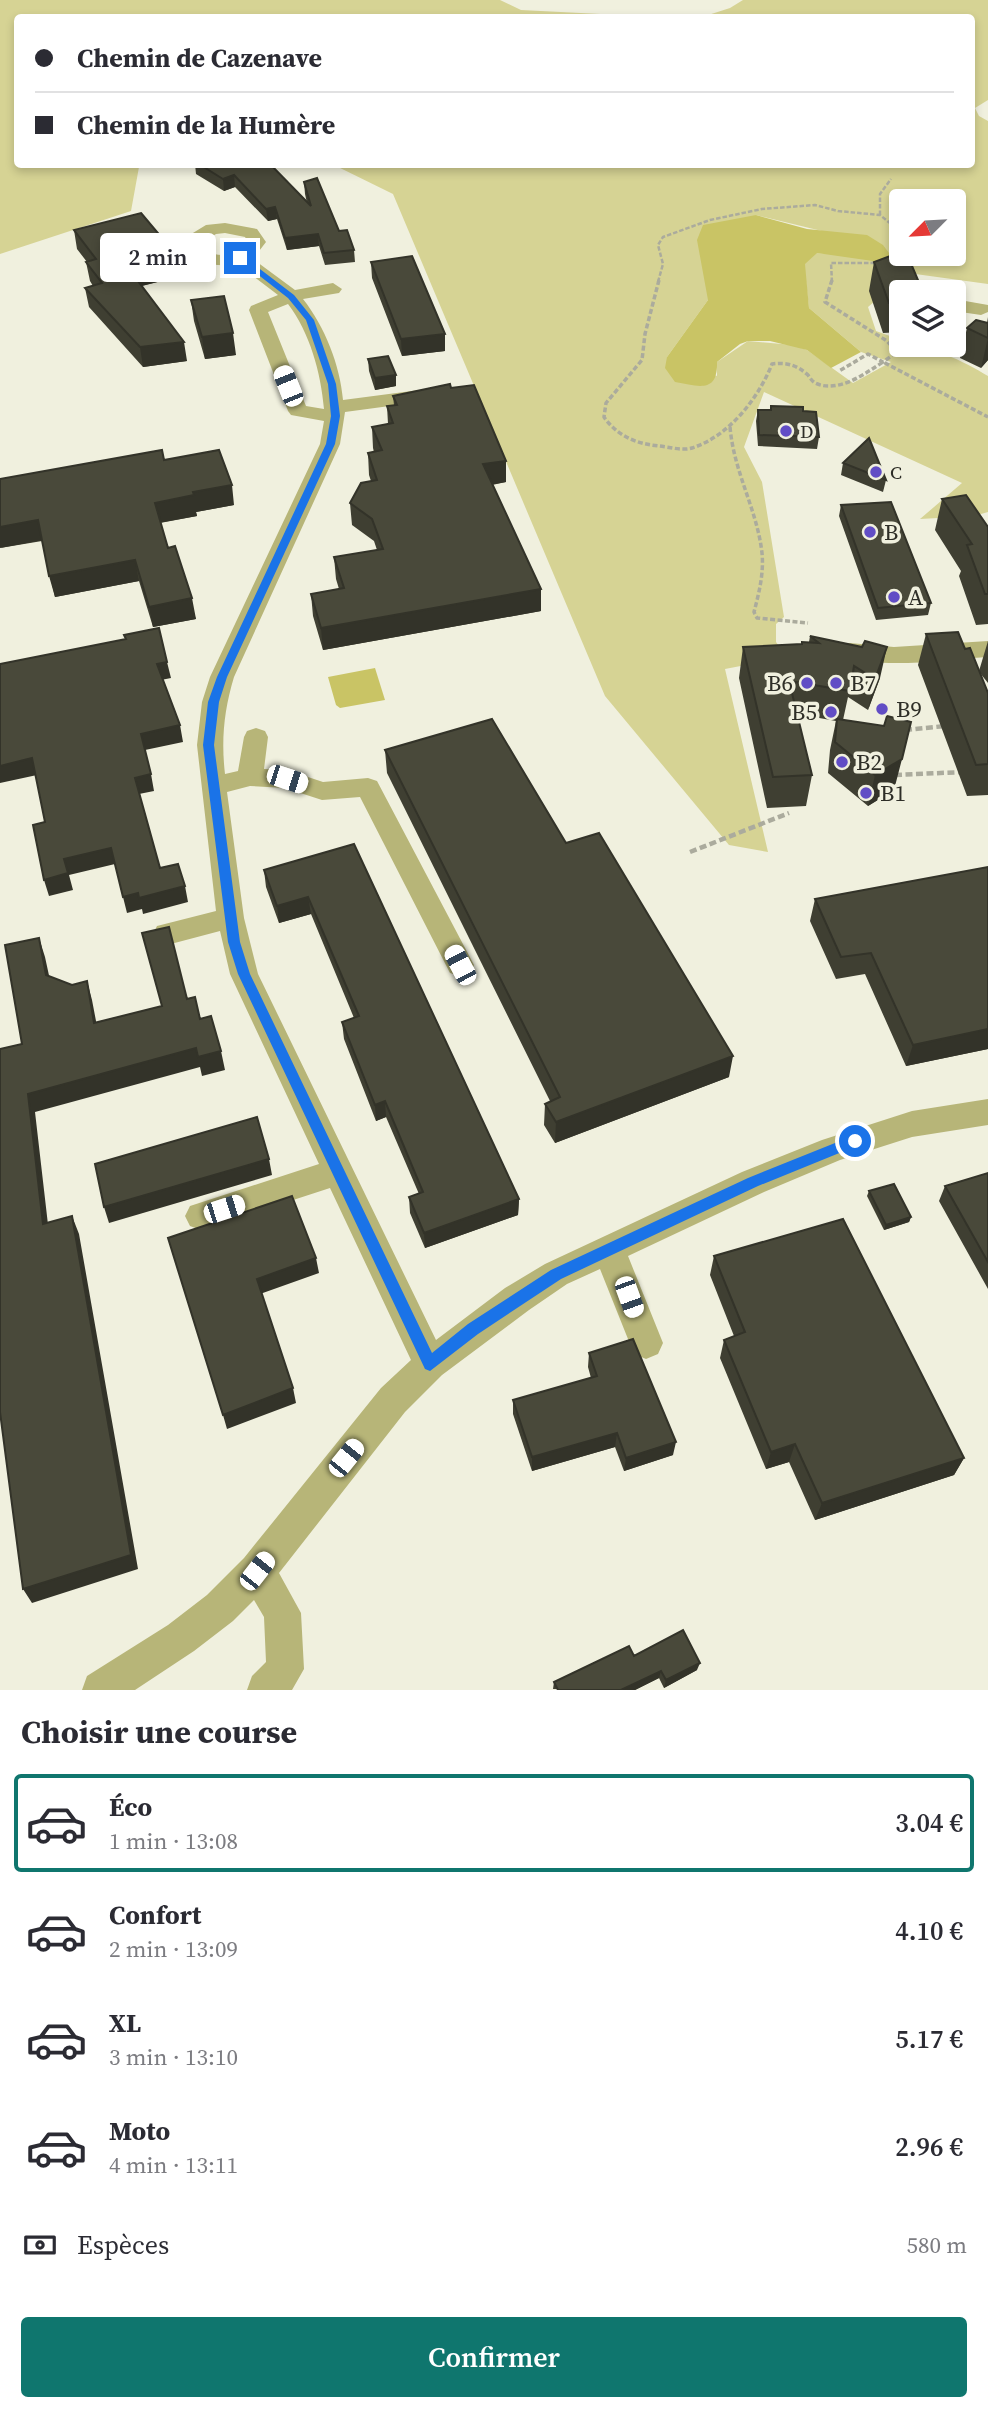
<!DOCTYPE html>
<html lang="fr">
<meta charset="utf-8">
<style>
body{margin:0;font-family:"Source Serif 4",serif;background:#f7f7f7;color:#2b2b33;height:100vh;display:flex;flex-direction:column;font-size:26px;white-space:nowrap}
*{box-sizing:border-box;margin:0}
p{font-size:23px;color:#7c7c81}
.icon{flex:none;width:38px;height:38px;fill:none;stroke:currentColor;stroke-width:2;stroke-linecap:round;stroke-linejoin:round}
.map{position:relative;height:1690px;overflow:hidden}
.details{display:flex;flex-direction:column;background:#fff;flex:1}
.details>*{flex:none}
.guide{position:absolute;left:14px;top:14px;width:961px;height:154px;border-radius:7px;box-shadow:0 4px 10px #0003;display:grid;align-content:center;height:154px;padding:0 21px;background:#fff}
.needle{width:46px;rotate:246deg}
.tools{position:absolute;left:889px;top:189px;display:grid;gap:14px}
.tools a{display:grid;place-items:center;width:77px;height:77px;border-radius:7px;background:#fff;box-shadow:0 4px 10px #0003;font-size:35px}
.end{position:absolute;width:32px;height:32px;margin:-16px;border:9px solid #1a73e8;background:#fff;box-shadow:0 0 0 4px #fff}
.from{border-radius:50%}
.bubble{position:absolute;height:49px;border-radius:7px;background:#fff;box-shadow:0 4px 10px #0003;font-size:23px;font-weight:600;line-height:49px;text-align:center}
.car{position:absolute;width:21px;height:42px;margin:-21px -10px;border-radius:9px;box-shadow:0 0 5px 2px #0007;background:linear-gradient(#fff 24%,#345 0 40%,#fff 0 76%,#345 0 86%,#fff 0)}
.guide b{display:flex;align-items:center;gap:24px;height:66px;font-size:26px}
.guide b+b{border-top:2px solid #e1e1e2}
.guide i{width:18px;height:18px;background:#2b2b33}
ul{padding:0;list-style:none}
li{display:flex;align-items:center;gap:21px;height:98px;margin:0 14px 10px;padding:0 7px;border:4px solid transparent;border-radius:7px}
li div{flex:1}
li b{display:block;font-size:26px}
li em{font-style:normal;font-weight:600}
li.active{border-color:#0f766e}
li>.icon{width:63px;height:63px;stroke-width:1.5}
h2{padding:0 21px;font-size:32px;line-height:84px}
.pay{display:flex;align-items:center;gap:18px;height:77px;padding:0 21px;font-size:26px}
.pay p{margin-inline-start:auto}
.primary-button{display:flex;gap:14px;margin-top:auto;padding:14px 21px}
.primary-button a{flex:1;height:80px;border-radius:7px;background:#0f766e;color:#fff;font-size:28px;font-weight:600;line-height:80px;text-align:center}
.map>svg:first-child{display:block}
</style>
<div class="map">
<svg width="988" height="1690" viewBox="0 0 988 1690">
<rect width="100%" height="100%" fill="#f0f0de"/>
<path fill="#d6d394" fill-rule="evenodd" d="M0,0H500L521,10L660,17L18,18V164L143,165L139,167L131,211L0,254Z
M743,0H988V100L975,108L979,116L988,121V284L908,273L868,307L876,331L901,340V345C931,345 963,361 988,376V512L974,516L920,519L962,483L764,392L744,447L762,482L784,617L776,624V642L787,657L725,669L768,852L729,845L605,696L393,194L334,165L971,164V18L702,17L730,8ZM901,201H954V254H901ZM756,215L830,233L836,254L816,253L804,264L809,308L861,352L891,362L853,383L807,350L793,345L748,341L717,362V376L667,357L708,300Z"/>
<path fill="#c9c465" d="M756,215L807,229L867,235L883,245L892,257L880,262L817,253L805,264L809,308L861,352L831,368L807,350L770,341H748L740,344L717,362C718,394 698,386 675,382L665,368L667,357L708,300L697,240L703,225Z
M375,668L385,700L340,708L336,705L328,677Z"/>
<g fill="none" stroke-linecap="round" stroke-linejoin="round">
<path stroke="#abab9d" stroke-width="2.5" stroke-dasharray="4.5 2" stroke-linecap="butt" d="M880,215V194L891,179
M658,282L663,264L658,245L663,237L710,220L762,209L815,205L838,211L880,215L901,232
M832,282L831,263H879"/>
<path stroke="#abab9d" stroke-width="3.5" stroke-dasharray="5 2.5" stroke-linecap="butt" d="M659,280L645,334L642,360L606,403L604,417C617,436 637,444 659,446C669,447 683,451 692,448C729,436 758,399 772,364C786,362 797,365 808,375C810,378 812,381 815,383C838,394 866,373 883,362L988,417
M832,280L825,302L887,341L897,352L883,362L868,354L839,371
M730,427C734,473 757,509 762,553C764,573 759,593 754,612L757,618L808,623"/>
<path stroke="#abab9d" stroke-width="4.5" stroke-dasharray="7 3.5" stroke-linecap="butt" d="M905,730L945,726
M895,775L963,772
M690,852L789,813"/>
<path fill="#b7b578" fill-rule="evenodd" d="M225,223L257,229L266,242L253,259L295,290L333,283L342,289L339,293L303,299C325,327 340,365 343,400L427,389L434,391L437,395L434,399L427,401L345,412L340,444L234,677C224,710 221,740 225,774L238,771L244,737L247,731L256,728L265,731L268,737L264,769L287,770L323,782L368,778L377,781L474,965L470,973L460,976L450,973L360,797L322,800L285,788L250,786L227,792L244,918L258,974L436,1340L505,1288L545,1264L742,1172L822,1140L912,1111L988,1099V1125L912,1137L840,1160L764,1192L628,1256L663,1343L658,1354L646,1359L634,1354L600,1269L567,1284L529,1310L442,1375L405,1412L279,1573L301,1613L304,1669L292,1690H247L252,1676L266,1662L264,1617L254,1600L233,1621L194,1651L135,1690H82L87,1676L168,1625L207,1595L244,1558L381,1388L411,1360L330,1188L201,1230L190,1226L185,1216L190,1206L319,1164L230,974L220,931L167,945L157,942L153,934L157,926L216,911L197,745L202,702L210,677L320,444L324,421L291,415L288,411L249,310L251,306L278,295L237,264C219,267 197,265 184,251L188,236L206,225ZM225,233L245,237L248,242C237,258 218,258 202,249L203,242L216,234ZM288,304C310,333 321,373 324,409L306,406L268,312Z
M954,299L988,305V312L981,315L954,311Z
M954,328L988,341V354L954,341Z
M988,641V657C941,660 888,669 842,657L838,651L842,645L850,643L894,647Z"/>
</g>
<path fill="#3f3f32" d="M195,164H270L307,203L305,194L304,182L339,231L354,250L355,262L325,265L319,246L287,250L277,219L268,221L235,187L224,191L196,174Z
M74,230L178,257L181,276L142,286L187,361L143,367L89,307L85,288L93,286L90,281L86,262H87L77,249Z
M371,262L445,351L402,356L372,278Z
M874,262L901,292V332L883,333L869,291Z
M191,300L236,355L205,359L194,321Z
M988,317V360L981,368L960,358L967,328L987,323Z
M368,359L396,375V386L375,390L369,371Z
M451,388L506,461V482L492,485L541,611L323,650L313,616L311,594L339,589L336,579L334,557L377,550L374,541L352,525L350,503L371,481L369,475L368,453L374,452L373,448L372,427L388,424L387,406L394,405L393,396Z
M758,410L803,411L819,437L817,449L758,446L756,421Z
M164,460L234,505L196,512L197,516L160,523L168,548L196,619L153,627L139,581L55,597L42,541L0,548Z
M843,463L886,480L883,492L841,475Z
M942,499L988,527V624L976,625L959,576L961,571L935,530Z
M841,505L931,603L928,615L876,620L839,516Z
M926,634L965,649L979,671L988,641V683L980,673L988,693V795L967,796L918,665Z
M810,636L880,678L868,710L848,697L843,720L894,790L868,806L828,773L830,750L836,721L797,714L812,775L806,806L767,808L739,678L743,647L802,644L809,642Z
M385,750L566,843L729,1077L555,1143L544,1125L545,1104L550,1101L387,773Z
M354,844L519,1199L518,1215L425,1248L410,1213L409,1197L419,1194L386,1117L376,1121L344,1039L342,1022L354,1018L311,914L279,923L266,887L264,870Z
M988,867V1049L906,1066L865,974L836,979L810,921L815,899Z
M988,1173V1289L939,1201L945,1186Z
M869,1191L911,1217L909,1222L884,1230L867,1196Z
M714,1256L964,1458L954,1475L815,1520L789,1462L766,1469L720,1358L724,1340L734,1336L710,1275Z
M589,1353L673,1455L624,1471L615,1447L532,1471L513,1414V1400L591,1378L588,1367Z
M634,1656L697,1670L664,1688L659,1678L635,1690L553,1689L554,1682Z"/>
<path fill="#333329" d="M234,175L235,187L224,191L223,179Z
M275,207L277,219L268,221L266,209Z
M318,234L319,246L287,250L285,238Z
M178,257L181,276L133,288L129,269Z
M233,333L236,355L205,359L202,337Z
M445,334V351L402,356L401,339Z
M988,338V360L981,368Z
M184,342L187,361L143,367L140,347Z
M396,375V386L375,390V378Z
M506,461V482L483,486V464Z
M232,485L234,505L196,512L197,516L158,523L155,503L193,492Z
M38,520L43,540L0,548V527Z
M135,560L139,581L55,597L49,576Z
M541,589V611L323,650L321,628Z
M192,598L196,619L153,627L149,607Z
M887,647L880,678L868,710L875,679Z
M167,662L171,678L161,680L157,664Z
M180,725L183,742L145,750L141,734Z
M32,758L37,775L0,783V766Z
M902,759L894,790L868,806L875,775Z
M151,774L154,791L139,794L135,778Z
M111,848L115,864L69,875L73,890L49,896L44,880L64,859Z
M185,886L188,902L143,914L142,909L127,913L123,897L138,893Z
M308,897L311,914L279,923L277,906Z
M39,938L45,957L53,994L46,975Z
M87,981L92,1000L100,1042L94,1023Z
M988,1029V1049L906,1066L913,1045Z
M196,1048L221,1051L225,1070L202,1076L200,1067L35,1112L50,1242L43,1224L28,1094Z
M733,1056L729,1077L555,1143L556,1122Z
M385,1101L386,1117L376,1121L375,1105Z
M269,1159L272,1175L109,1223L104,1207Z
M519,1199L518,1215L425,1248L424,1233Z
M72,1216L79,1234L138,1569L32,1603L23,1589Z
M911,1217L909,1222L884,1230L886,1225Z
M316,1258L319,1273L260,1294L257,1279Z
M293,1388L296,1403L227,1429L223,1415Z
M617,1433L615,1447L532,1471V1457Z
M676,1442L673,1455L624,1471L626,1458Z
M795,1444L789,1462L766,1469L771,1452Z
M964,1458L954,1475L815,1520L822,1503Z
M700,1663L697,1670L664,1688L666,1680Z
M661,1671L659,1678L635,1690H621Z"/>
<path fill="#49493a" stroke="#333329" stroke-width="2" d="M199,164H270L311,206L304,182L317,178L339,231L347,230L354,250L324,253L318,234L285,238L275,207L266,209L234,175L223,179Z
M141,213L178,257L129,269L184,342L140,347L85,288L102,283L86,262L96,259L74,230Z
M901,252V254H907L923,292H901V303H889L874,262Z
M412,256L445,334L401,339L371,262Z
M224,296L233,333L202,337L191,300Z
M976,320L988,323V338L967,328Z
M388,356L396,375L375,378L368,359Z
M450,384L451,388L474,385L506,461L483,464L541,589L321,628L311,594L344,588L334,557L383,549L372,519L350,503L361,483L377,480L368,453L382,450L372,427L393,423L387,406L397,405L393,396Z
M771,406L803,407V411L816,412L819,437L759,435L758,410H771Z
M869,438L886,480L843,463Z
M162,450L164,460L219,450L232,485L193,492L194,495L155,503L168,548L175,546L192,598L149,607L135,560L49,576L38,520L0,527V479Z
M966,495L988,527V594H985L967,545L972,544L942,499Z
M891,502L931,603L878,608L841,505Z
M159,628L167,662L157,664L180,725L141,734L151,774L135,778L160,868L178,864L185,886L139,898L138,893L123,897L111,848L64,859L68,873L44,880L33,825L45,822L32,758L0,766V664L126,639L124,635Z
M958,632L965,649L970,648L988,693V764L976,765L926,634Z
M810,636L862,647L865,641L887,647L875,679L854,666L850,691L789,681L812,775L773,777L743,647L802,644V642L819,643Z
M887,716L911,722L902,759L875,775L835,742L837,719L884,726Z
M492,719L566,843L599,833L733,1056L556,1122L545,1104L560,1097L385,750Z
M354,844L519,1199L424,1233L409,1197L423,1192L385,1101L375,1105L342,1022L359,1016L308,897L277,906L264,870Z
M988,867V1029L913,1045L871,953L841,957L815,899Z
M169,927L187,999L195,997L200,1019L211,1016L221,1051L198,1057L196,1048L28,1094L43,1224L72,1216L131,1555L23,1589L0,1412V1049L22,1044L5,945L39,938L46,975L72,985L87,981L94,1023L162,1006L142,933Z
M257,1117L269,1159L104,1207L95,1164Z
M988,1173V1262L945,1186Z
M894,1184L911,1217L886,1225L869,1191Z
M292,1196L316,1258L257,1279L293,1388L223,1415L168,1238Z
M843,1219L964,1458L822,1503L795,1444L771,1452L724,1340L745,1332L714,1256Z
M633,1339L676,1442L626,1458L617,1433L532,1457L513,1400L597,1376L589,1353Z
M683,1630L700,1663L666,1680L661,1671L621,1690H558L554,1682L629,1646L634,1656Z"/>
<path fill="#1a73e8" d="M238,256H243L294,295L314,320L336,384L340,416L335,444L227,677L219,702L214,745L240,942L250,974L432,1353L468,1324L551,1270L748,1178L855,1135L861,1141L859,1145L758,1186L561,1279L478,1334L430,1371L425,1369L238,974L228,942L203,745L208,702L217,677L326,444L331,416L328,384L306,320L288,298L238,259Z"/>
<g fill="#614dc5" stroke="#f0f0de" stroke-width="2.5">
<circle cx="786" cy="431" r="7"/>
<circle cx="876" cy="472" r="7"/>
<circle cx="870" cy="532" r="7"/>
<circle cx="894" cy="597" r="7"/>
<circle cx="807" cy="683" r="7"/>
<circle cx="836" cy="683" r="7"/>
<circle cx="882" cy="709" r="7"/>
<circle cx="831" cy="712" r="7"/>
<circle cx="842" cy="762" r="7"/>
<circle cx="866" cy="793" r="7"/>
</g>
<g text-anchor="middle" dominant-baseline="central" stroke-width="7" stroke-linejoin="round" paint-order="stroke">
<g font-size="19" fill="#2e2e27" stroke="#f0f0de" text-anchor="start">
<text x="800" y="431">D</text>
<text x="890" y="472">C</text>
</g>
<g font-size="23" fill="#2e2e27" stroke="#f0f0de" text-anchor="start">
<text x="884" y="532">B</text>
<text x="908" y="597">A</text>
<text x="793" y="683" text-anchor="end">B6</text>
<text x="850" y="683">B7</text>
<text x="896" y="709">B9</text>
<text x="817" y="712" text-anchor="end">B5</text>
<text x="856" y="762">B2</text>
<text x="880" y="793">B1</text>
</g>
</g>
</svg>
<div class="tools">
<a><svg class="needle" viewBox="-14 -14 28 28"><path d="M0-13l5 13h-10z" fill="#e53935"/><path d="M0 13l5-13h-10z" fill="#7c7c81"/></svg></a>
<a><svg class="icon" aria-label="layers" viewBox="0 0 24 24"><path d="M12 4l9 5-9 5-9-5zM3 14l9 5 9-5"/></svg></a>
</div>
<i class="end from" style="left:855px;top:1141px"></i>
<i class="end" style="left:240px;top:258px"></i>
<div class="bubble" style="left:100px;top:233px;width:116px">2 min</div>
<i class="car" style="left:288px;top:386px;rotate:338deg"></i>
<i class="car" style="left:287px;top:779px;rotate:108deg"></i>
<i class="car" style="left:460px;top:965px;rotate:332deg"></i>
<i class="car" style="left:224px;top:1209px;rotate:72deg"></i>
<i class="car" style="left:629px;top:1297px;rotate:160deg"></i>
<i class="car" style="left:346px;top:1458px;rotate:39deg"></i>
<i class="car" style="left:257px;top:1571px;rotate:38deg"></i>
<div class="guide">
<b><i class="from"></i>Chemin de Cazenave</b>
<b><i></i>Chemin de la Humère</b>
</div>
</div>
<section class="details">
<h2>Choisir une course</h2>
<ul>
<li class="active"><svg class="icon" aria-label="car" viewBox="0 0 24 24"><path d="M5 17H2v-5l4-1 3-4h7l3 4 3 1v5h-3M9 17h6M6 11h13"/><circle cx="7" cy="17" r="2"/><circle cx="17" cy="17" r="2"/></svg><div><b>Éco</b><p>1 min · 13:08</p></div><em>3.04 €</em></li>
<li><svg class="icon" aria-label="car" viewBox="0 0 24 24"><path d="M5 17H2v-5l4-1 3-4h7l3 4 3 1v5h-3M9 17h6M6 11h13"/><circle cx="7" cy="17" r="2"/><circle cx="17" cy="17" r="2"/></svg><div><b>Confort</b><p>2 min · 13:09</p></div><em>4.10 €</em></li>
<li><svg class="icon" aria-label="car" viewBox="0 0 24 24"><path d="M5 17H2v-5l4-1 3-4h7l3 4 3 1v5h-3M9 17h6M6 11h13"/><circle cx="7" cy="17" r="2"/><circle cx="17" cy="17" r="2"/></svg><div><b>XL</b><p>3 min · 13:10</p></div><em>5.17 €</em></li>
<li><svg class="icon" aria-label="car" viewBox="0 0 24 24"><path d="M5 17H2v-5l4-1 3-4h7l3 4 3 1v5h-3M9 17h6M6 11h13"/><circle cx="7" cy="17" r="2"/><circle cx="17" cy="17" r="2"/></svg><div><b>Moto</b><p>4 min · 13:11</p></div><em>2.96 €</em></li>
</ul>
<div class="pay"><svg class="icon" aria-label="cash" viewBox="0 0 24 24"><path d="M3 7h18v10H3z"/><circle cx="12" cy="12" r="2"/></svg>Espèces<p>580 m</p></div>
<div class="primary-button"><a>Confirmer</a></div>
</section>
